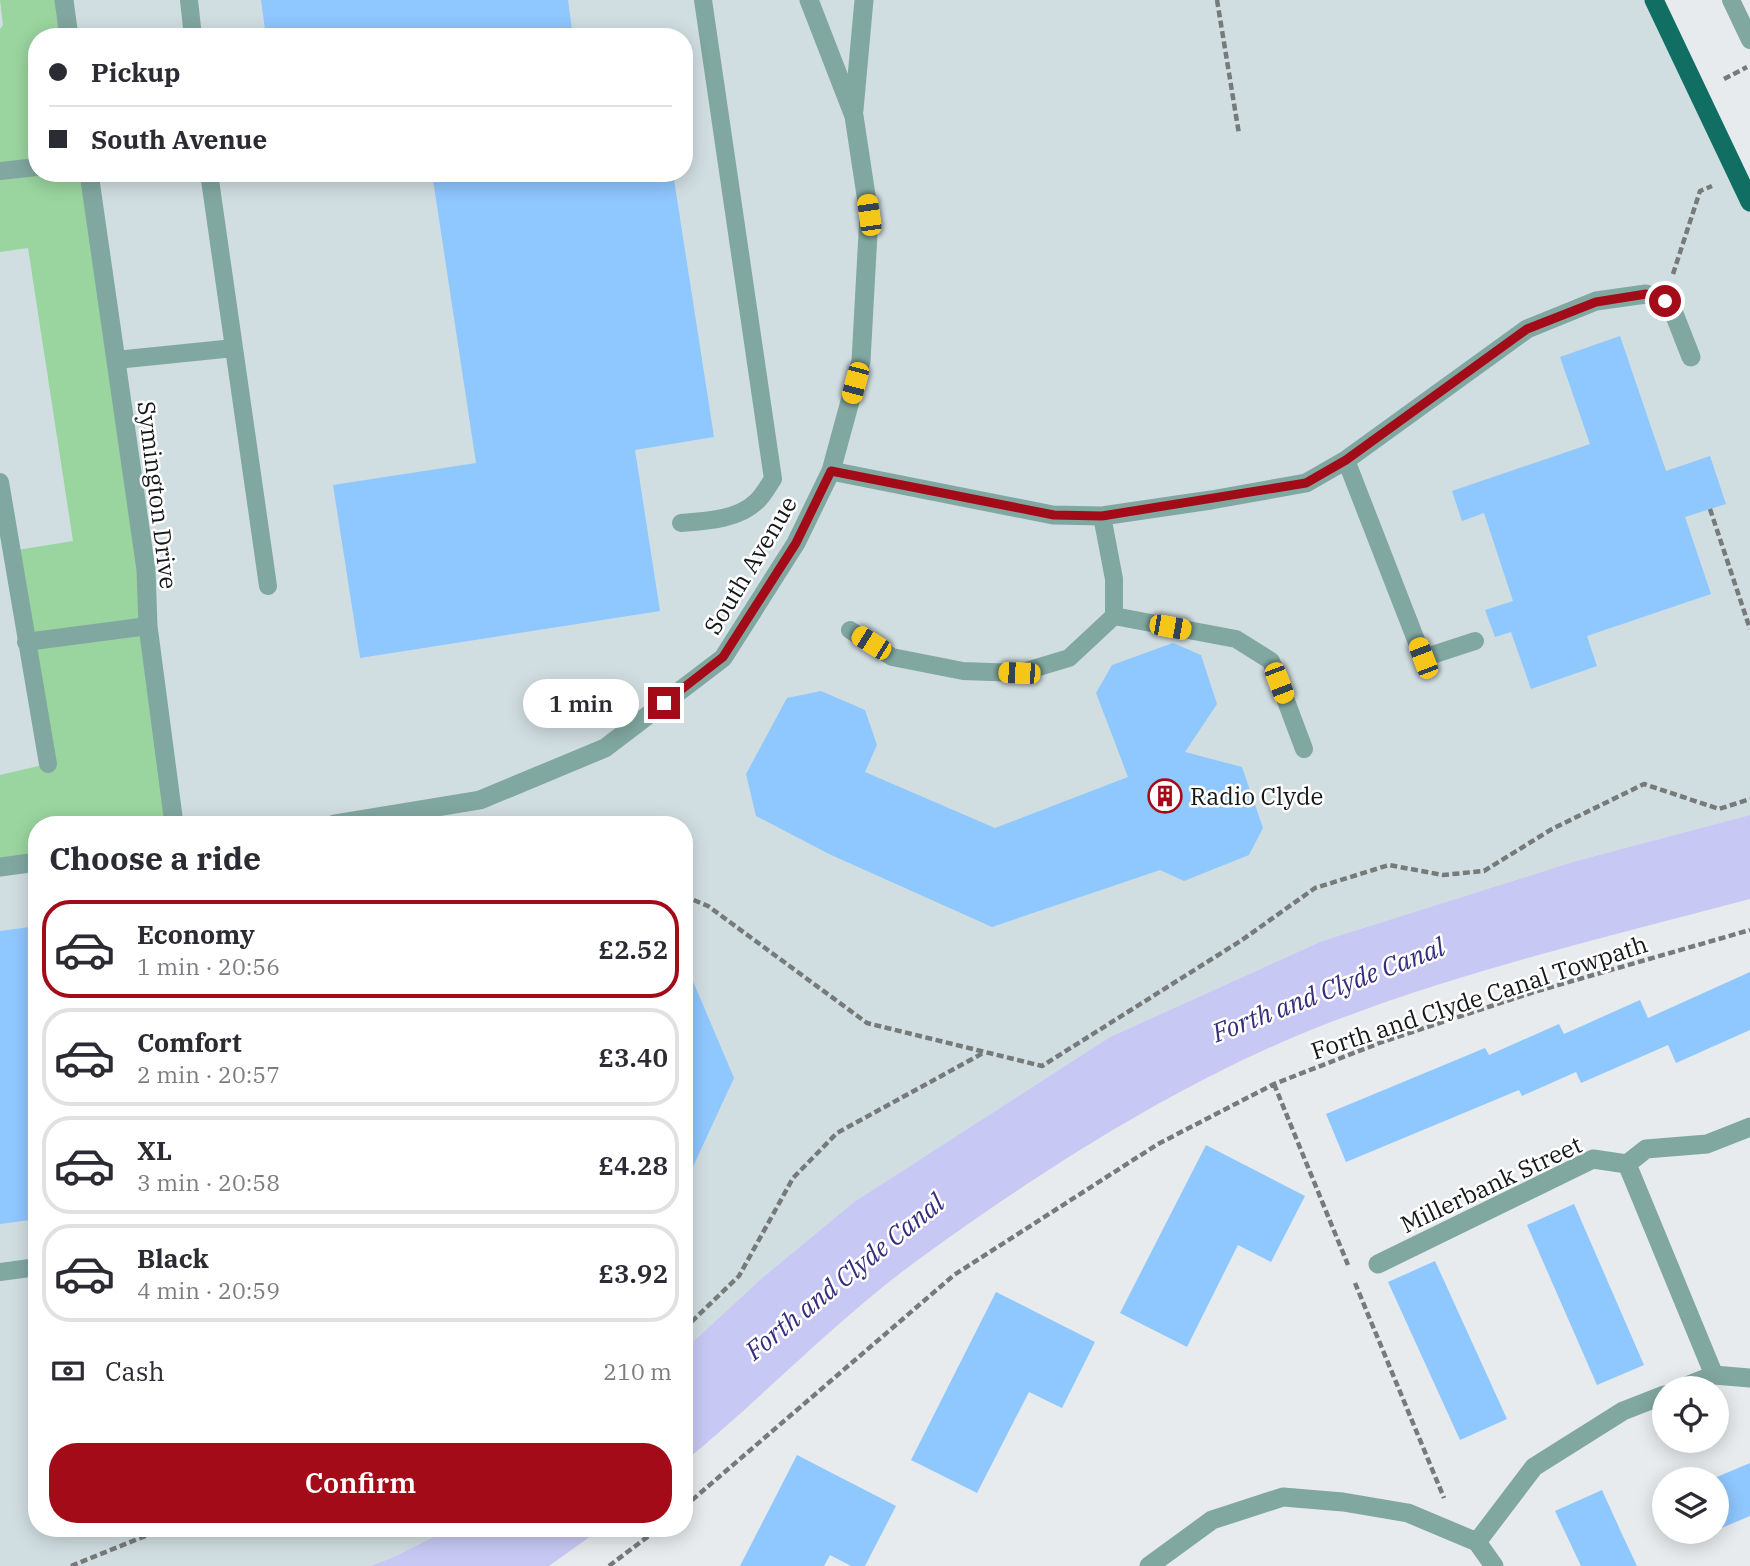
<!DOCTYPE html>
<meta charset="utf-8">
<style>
body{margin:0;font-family:"IBM Plex Serif",serif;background:#f2f2f3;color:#2b2b33;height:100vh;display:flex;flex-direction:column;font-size:26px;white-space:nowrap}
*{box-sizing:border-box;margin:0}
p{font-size:23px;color:#7c7c81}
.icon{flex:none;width:38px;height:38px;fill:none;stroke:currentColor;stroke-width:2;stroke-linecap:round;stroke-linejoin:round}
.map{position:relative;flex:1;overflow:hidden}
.details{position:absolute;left:28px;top:816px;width:665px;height:721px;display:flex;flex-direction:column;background:#fff;border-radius:28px;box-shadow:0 4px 18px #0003}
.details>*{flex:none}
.banner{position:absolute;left:28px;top:28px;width:665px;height:154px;border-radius:28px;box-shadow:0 4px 18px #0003;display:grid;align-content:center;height:154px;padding:0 21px;background:#fff}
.buttons{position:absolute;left:1652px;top:1376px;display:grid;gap:14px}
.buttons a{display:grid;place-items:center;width:77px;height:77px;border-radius:50%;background:#fff;box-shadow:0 4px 18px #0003;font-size:35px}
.end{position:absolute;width:32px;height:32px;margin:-16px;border:9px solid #a40b19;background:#fff;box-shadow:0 0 0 4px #fff}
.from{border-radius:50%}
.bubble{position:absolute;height:49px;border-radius:24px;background:#fff;box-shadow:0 4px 18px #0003;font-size:23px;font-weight:600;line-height:49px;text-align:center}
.car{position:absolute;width:21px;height:42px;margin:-21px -10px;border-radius:9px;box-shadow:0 0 5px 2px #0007;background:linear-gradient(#f5c518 24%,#345 0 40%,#f5c518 0 76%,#345 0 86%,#f5c518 0)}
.banner b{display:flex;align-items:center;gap:24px;height:66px;font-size:26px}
.banner b+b{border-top:2px solid #e1e1e2}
.banner i{width:18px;height:18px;background:#2b2b33}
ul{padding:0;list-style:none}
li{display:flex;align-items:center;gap:21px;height:98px;margin:0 14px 10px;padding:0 7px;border:4px solid #e1e1e2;border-radius:28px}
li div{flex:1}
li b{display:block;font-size:26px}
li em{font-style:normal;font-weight:600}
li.selected{border-color:#a40b19}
li>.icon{width:63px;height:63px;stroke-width:1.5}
h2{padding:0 21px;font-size:32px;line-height:84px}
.pay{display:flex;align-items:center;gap:18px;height:77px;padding:0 21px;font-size:26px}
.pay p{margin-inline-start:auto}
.primary-button{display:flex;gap:14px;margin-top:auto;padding:14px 21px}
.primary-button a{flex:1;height:80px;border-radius:28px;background:#a40b19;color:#fff;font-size:28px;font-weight:600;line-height:80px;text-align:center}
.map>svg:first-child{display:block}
</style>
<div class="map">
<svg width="1750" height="1566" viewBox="0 0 1750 1566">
<rect width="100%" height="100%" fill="#e7ebed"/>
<path fill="#d1dee1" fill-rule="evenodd" d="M0,0H1654L1750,208V815L1576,861L1322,941L1110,1037L854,1202L762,1278L684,1350V824H37V1528H451L396,1556L371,1566H0ZM37,37H684V173H37Z"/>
<path fill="#9ad59f" d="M0,0H64L69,37H37V173H89L174,824H37V862L0,867V775L47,764L11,551L73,541L28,248L0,252V29L3,25Z"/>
<path fill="#c7c9f4" d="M1750,815V899C1610,936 1467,970 1331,1022C1187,1077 1046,1167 922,1257C837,1318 765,1396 684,1462V1350L762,1278L854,1202L1110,1037L1322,941L1576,861Z
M451,1528H602L549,1566H371L396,1556Z"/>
<path fill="#8fc7ff" d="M261,0H568L573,37H266Z
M432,173H673L714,437L635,450L660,611L360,658L333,485L476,463Z
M1620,336L1666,471L1710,456L1726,504L1685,517L1711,594L1587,636L1597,666L1531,689L1511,632L1495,637L1485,610L1513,601L1484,513L1462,521L1452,491L1590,444L1560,357Z
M1173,643L1201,655L1217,704L1185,752L1242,767L1263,828L1249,855L1184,881L1160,870L992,927L829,854L756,816L746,774L787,698L821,691L865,710L877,745L865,772L995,828L1128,777L1096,693L1112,665Z
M37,926V1219L0,1224V931Z
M684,960L734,1078L684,1186Z
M1750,972V1030L1676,1063L1668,1045L1581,1083L1576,1072L1522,1096L1519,1090L1346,1162L1326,1114L1485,1048L1489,1055L1559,1024L1564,1034L1640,1000L1648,1018Z
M1206,1145L1305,1196L1271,1262L1238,1245L1187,1347L1120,1313Z
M1574,1204L1644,1365L1597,1385L1527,1225Z
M1435,1261L1507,1419L1460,1440L1388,1282Z
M996,1292L1095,1342L1062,1408L1029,1392L977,1493L911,1460Z
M797,1455L896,1506L865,1566H851L830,1555L824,1566H740Z
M1750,1463V1516L1717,1530V1479H1712Z
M1602,1490L1621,1532L1637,1566H1581L1555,1511Z"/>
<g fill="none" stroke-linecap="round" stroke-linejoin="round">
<path stroke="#777a7b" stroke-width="4.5" stroke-dasharray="7 3.5" stroke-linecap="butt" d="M1217,0L1239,134
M1724,79L1747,67
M1673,274L1700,191L1712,186
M1710,509L1750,629
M684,896L708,906L867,1023L1042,1066L1242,940L1315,888L1389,865L1443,875L1484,871L1552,829L1644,784L1719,809L1750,799
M1274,1084L1348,1265
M1355,1283L1444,1498
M684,1329L739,1276L793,1178L837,1133L985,1052
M684,1507L954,1275L1158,1144L1274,1084L1382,1042L1534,992L1750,930
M71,1566L165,1528
M609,1566L659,1528"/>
<path stroke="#81a8a0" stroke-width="18" d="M189,0L193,37
M1731,0L1750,40
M0,171L37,167
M209,173L268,586
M116,360L234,348
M1346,460L1423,658L1475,641
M0,482L48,764
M681,523C705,521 737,520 756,502C763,496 768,486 773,479L703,0
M1114,616L1236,639L1271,661L1304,749
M850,630L892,657L963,671L1019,673L1069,658L1114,616V579L1102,516
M26,642L148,626
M0,1272L37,1267"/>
<path stroke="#81a8a0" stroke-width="19" d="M64,0L69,37
M854,110L864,0
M89,173L146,570L148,626L174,824
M831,471L1053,515L1102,516L1211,500L1306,483L1346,460L1527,329L1596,301L1646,294L1665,301L1673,311L1691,357
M334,824L480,800L605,748L723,658L796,543L831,471L861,361L869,215L854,116L809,0
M0,867L37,862
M1627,1164L1646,1149L1707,1144L1750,1127
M1378,1264L1593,1159L1627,1164L1714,1375
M1681,1388L1714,1375L1750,1378
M1477,1542L1534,1467L1623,1411L1664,1395
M1149,1566L1212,1520L1283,1497L1343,1502L1408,1513L1477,1542L1494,1566"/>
<path stroke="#106f62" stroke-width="19" d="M1654,0L1750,202"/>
</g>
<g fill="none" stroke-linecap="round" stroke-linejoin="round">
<path stroke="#a40b19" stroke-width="9" d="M664,703L723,657L796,543L831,471L1054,515L1102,516L1306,483L1346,460L1527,329L1596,302L1646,294L1665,301"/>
</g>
<defs>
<symbol id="building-ring" viewBox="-11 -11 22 22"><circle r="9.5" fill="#fff" stroke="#a40b19" stroke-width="1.5"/><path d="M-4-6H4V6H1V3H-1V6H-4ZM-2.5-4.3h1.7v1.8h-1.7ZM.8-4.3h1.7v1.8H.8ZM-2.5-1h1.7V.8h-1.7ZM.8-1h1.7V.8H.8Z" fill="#a40b19"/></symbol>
</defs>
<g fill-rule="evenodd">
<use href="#building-ring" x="1146" y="777" width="38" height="38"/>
</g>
<g text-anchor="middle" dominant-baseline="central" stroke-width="5" stroke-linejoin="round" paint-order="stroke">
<g font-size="24" fill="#161718" stroke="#fff">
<text transform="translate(158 495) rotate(83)">Symington Drive</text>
<text transform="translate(750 565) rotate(-59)">South Avenue</text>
<text transform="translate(1479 997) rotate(-18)">Forth and Clyde Canal Towpath</text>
<text transform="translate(1491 1184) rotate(-25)">Millerbank Street</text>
</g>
<g font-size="24" fill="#161718" stroke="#fff" text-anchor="start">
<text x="1190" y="796">Radio Clyde</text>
</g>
<g font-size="26" font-style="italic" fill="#372d7d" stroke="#fff">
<text transform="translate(1328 989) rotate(-21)">Forth and Clyde Canal</text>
<text transform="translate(844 1276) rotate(-39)">Forth and Clyde Canal</text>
</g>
</g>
</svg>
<div class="buttons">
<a><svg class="icon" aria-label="locate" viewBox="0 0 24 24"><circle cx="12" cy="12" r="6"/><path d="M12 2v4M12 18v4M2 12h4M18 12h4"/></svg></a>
<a><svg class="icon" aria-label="layers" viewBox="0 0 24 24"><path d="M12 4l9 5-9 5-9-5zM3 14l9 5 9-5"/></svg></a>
</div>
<i class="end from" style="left:1665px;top:301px"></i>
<i class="end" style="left:664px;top:703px"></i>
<div class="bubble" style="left:523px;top:679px;width:116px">1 min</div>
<i class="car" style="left:869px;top:215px;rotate:352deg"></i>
<i class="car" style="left:855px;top:383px;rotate:195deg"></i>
<i class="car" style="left:1170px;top:627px;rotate:100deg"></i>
<i class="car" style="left:871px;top:643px;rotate:302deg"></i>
<i class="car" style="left:1423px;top:658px;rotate:339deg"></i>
<i class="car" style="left:1019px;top:673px;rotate:272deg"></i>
<i class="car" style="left:1279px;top:683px;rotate:159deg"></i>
<div class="banner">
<b><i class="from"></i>Pickup</b>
<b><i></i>South Avenue</b>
</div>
<section class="details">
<h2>Choose a ride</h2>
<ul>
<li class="selected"><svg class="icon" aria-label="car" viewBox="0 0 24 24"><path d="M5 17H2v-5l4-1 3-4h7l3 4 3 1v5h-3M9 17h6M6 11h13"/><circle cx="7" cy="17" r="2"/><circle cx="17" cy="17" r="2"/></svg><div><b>Economy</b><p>1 min · 20:56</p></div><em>£2.52</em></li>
<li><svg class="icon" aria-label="car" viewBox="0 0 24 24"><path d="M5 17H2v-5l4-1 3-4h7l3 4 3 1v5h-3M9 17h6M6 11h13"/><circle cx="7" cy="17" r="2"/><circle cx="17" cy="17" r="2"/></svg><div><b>Comfort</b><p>2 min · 20:57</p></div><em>£3.40</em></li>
<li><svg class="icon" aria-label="car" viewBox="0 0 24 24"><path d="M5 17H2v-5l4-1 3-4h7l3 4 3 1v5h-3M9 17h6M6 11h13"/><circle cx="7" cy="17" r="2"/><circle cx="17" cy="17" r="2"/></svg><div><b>XL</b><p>3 min · 20:58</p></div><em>£4.28</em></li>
<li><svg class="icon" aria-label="car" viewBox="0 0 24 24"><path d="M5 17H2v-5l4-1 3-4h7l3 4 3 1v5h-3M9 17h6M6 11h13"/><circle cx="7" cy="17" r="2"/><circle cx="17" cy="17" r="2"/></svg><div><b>Black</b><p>4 min · 20:59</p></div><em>£3.92</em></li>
</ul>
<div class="pay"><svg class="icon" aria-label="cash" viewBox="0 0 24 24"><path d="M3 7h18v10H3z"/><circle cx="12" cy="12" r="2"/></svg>Cash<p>210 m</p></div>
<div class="primary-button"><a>Confirm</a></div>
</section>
</div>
